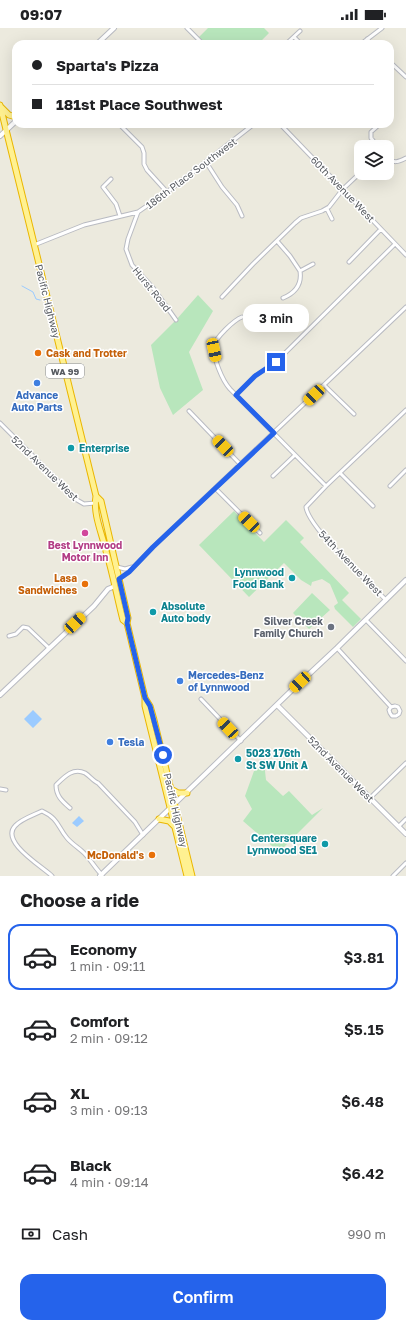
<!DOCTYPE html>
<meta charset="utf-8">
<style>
body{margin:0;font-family:"Golos Text",sans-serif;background:#f2f2f2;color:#202124;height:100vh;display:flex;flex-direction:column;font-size:15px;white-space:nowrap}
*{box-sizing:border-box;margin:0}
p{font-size:13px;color:#757577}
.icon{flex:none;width:22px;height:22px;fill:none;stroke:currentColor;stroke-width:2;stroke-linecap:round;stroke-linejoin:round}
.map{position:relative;height:848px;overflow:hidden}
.panel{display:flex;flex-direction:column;background:#fff;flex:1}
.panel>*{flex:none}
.banner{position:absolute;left:12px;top:12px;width:382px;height:88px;border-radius:12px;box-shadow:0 4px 16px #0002;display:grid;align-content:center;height:88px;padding:0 20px;background:#fff}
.buttons{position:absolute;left:354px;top:112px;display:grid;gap:8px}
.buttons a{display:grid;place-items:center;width:40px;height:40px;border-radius:8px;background:#fff;box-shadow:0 4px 16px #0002;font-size:20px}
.end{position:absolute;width:18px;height:18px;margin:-9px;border:5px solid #2563eb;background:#fff;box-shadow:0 0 0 2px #fff}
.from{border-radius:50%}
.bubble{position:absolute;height:28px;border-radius:12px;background:#fff;box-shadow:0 4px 16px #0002;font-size:13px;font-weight:600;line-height:28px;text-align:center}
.car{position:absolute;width:12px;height:24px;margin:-12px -6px;border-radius:5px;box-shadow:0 0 3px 1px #0007;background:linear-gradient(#f5c518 24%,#345 0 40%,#f5c518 0 76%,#345 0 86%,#f5c518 0)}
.banner b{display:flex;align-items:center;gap:14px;height:38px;font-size:15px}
.banner b+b{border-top:1px solid #e0e0e0}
.banner i{width:10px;height:10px;background:#202124}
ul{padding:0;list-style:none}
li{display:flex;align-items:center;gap:12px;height:66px;margin:0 8px 6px;padding:0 12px;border:2px solid transparent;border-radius:12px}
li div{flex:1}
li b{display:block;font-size:15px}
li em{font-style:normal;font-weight:600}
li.active{border-color:#2563eb}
li>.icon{width:36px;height:36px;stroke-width:1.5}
h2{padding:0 20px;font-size:18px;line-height:48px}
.pay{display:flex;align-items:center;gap:10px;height:44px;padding:0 20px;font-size:15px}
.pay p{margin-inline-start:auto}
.action{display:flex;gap:8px;margin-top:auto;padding:8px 20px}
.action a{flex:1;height:46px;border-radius:12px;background:#2563eb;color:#fff;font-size:16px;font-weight:600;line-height:46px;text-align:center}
.status{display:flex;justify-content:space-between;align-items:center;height:28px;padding:0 20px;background:#fff;direction:ltr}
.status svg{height:11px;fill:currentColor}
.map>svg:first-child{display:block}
</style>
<div class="status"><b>09:07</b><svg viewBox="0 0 49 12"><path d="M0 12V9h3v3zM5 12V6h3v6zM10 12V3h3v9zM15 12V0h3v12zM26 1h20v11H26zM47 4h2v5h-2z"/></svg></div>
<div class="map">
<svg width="406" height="848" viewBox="0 0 406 848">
<rect width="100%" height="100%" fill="#eceade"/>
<path fill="#b8e6bc" d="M208,0H264L269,5L258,16H206L199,9Z
M198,267L213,283L189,324L203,362L173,387L160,360L151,317L176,292Z
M234,483L264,514L286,492L304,510L300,514L349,565L342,572L361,591L353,599L335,581L334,578L338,575L330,556L322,551L312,554L311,558L301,552L284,535L249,569L199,517Z
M312,565L330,582L309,601L293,585Z
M264,734L266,752L283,768L289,763L312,787L323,780L279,824L243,793L252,781L245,768L254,743Z"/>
<path fill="#9bcbff" d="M33,682L42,691L33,700L24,691Z
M79,788L84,793L77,799L72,795Z"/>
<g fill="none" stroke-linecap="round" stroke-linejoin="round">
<path stroke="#9bcbff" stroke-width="1" d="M22,258L33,264L36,271L40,272"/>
<defs>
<path id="minor" d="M187,0L203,16
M294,9L301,16
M367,11L372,16
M286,16L300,3
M361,16L382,0
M390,34L406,49
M119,96L142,119L144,125V136L147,142L167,164
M280,96L406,227
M378,119L371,110V104L380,96
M387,129C394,136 398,134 406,130
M206,134L222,159L237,177L242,188
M111,151L103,159L116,176L120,188
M327,181L332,191
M138,184L128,211L126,221L132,237L154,261L176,292
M277,213L290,228L300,243
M34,217L84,197L138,184L167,164L254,96
M349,234L381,201
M222,269L253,236L295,195L301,190L322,183L329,179L343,161L361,144
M283,270C295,265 302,256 300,243L313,236
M242,289C234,292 215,310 214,318C213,330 222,352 230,361L326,458
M324,357L354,386
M236,367L255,348L276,334L395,216
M189,383L240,436
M0,395L77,472L84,476L95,475
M340,445L373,478
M273,448L295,427
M390,458L406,442
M215,460L260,505
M117,539L125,541L132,539
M119,551L129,544L153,519L406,279
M386,572C370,556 308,499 306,479L326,458L406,382
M366,592L406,633
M9,608L16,606L23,599L28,600L49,620
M337,620L391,679L395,678L398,679L400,683L399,686L396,688H392L390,685L389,682L391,679
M201,671L241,713
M0,761L6,762
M370,770L406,735
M70,780C62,773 56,768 56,757C64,749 73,739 85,745C90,748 93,753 98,755L135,794L143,807
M399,798L406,791
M52,848C43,839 0,814 15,798C21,791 34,787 42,783C59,791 57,798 67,810C72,816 79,820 84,825C91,832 95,840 102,847
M393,848L406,835"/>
<path id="tertiary" d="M97,16L114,0
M0,108L16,93
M0,667L94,578L108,561L115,558
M277,677L406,806
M100,848L291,663L337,620L406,552"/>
<path id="trunk" d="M0,77L96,468C93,487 102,505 106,523C113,546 117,569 123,592L127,595
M1,79L9,87L16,89
M96,468L101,473L128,590L127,595L145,670V678L187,848
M145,670L150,678L154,692L192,848
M171,761L178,765H187
M159,791L169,793L174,798"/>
</defs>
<use href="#minor" stroke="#b9bbc2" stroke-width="5"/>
<use href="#tertiary" stroke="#b9bbc2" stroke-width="6"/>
<use href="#trunk" stroke="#eab600" stroke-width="7"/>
<use href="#minor" stroke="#fff" stroke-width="3"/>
<use href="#tertiary" stroke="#fff" stroke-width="4"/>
<use href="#trunk" stroke="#fff191" stroke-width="5"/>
</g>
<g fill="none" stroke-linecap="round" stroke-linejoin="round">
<path stroke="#2563eb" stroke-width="5" d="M163,727L150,678L145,670L127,595L128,590L119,551L129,544L153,519L274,405L236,367L255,348L276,334"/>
</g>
<g fill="#e8710a" stroke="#fff" stroke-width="1.5">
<circle cx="38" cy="325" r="4"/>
<circle cx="85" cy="556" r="4"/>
<circle cx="152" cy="827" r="4"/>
</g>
<g fill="#3f7fe0" stroke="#fff" stroke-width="1.5">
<circle cx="37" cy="355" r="4"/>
<circle cx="180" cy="653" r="4"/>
<circle cx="110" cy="714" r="4"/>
</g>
<g fill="#0f9aa8" stroke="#fff" stroke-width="1.5">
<circle cx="71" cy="420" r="4"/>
<circle cx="292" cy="550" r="4"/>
<circle cx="153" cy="584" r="4"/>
<circle cx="238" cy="731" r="4"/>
<circle cx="325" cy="816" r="4"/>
</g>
<circle fill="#d1479c" stroke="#fff" stroke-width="1.5" cx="85" cy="505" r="4"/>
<circle fill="#6b7280" stroke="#fff" stroke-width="1.5" cx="331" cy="599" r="4"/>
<g text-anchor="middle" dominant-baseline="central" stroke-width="3" stroke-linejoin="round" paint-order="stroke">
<rect fill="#fff" stroke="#898c90" stroke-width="1" x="46" y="336" width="38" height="14" rx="3"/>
<g font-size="9" font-weight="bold" fill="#575b61">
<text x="65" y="343">WA 99</text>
</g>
<g font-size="10" fill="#575b61" stroke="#fff">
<text transform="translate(191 145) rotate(-37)">186th Place Southwest</text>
<text transform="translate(343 161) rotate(46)">60th Avenue West</text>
<text transform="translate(152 261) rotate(51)">Hurst Road</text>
<text transform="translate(48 273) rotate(76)">Pacific Highway</text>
<text transform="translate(45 440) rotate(44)">52nd Avenue West</text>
<text transform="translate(351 535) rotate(46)">54th Avenue West</text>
<text transform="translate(341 741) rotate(45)">52nd Avenue West</text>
<text transform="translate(176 782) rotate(77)">Pacific Highway</text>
</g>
<g font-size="10" font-weight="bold" fill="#c56008" stroke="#fff" text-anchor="end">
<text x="46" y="325" text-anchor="start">Cask and Trotter</text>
<text x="77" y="550">Lasa<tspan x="77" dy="12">Sandwiches</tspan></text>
<text x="144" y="827">McDonald's</text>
</g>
<g font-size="10" font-weight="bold" fill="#366cbe" stroke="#fff" text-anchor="start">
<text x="37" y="367" text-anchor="middle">Advance<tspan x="37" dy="12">Auto Parts</tspan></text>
<text x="188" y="647">Mercedes-Benz<tspan x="188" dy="12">of Lynnwood</tspan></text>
<text x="118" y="714">Tesla</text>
</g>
<g font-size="10" font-weight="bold" fill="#0d838f" stroke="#fff" text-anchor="start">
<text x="79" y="420">Enterprise</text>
<text x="284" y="544" text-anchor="end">Lynnwood<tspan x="284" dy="12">Food Bank</tspan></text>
<text x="161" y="578">Absolute<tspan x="161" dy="12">Auto body</tspan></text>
<text x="246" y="725">5023 176th<tspan x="246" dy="12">St SW Unit A</tspan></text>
<text x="317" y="810" text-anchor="end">Centersquare<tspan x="317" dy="12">Lynnwood SE1</tspan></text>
</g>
<g font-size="10" font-weight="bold" fill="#b23c85" stroke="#fff">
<text x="85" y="517">Best Lynnwood<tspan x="85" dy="12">Motor Inn</tspan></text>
</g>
<g font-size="10" font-weight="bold" fill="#5b616d" stroke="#fff" text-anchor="end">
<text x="323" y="593">Silver Creek<tspan x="323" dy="12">Family Church</tspan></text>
</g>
</g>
</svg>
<div class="buttons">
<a><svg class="icon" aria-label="layers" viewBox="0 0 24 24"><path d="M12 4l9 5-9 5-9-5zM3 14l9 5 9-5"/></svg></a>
</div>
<i class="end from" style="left:163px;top:727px"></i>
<i class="end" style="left:276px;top:334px"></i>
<div class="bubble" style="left:243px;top:276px;width:66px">3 min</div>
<i class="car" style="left:214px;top:322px;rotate:168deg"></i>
<i class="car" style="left:314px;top:367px;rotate:226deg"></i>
<i class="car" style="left:223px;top:418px;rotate:316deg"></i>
<i class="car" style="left:249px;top:494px;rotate:314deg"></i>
<i class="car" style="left:75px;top:595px;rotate:47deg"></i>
<i class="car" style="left:300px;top:654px;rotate:227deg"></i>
<i class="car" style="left:228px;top:700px;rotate:317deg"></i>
<div class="banner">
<b><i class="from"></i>Sparta's Pizza</b>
<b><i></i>181st Place Southwest</b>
</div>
</div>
<section class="panel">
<h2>Choose a ride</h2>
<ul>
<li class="active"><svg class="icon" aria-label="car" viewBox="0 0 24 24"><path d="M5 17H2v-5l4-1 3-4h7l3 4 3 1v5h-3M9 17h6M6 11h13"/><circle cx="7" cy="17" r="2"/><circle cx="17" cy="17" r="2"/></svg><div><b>Economy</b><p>1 min · 09:11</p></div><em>$3.81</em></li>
<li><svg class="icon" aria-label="car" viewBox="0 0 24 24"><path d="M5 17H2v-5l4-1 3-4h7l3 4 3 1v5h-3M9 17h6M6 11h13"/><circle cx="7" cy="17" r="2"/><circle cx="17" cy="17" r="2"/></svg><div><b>Comfort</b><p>2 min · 09:12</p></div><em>$5.15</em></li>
<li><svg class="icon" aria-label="car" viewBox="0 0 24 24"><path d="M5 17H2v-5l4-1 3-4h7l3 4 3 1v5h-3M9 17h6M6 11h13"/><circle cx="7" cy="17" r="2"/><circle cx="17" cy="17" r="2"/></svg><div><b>XL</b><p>3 min · 09:13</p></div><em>$6.48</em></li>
<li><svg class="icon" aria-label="car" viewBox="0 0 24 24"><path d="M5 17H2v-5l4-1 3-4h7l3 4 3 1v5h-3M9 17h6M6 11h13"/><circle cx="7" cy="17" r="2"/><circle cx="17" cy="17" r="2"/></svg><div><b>Black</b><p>4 min · 09:14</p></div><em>$6.42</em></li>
</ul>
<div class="pay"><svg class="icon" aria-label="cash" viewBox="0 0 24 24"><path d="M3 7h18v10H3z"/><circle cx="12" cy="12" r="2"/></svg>Cash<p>990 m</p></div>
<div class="action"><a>Confirm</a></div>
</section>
